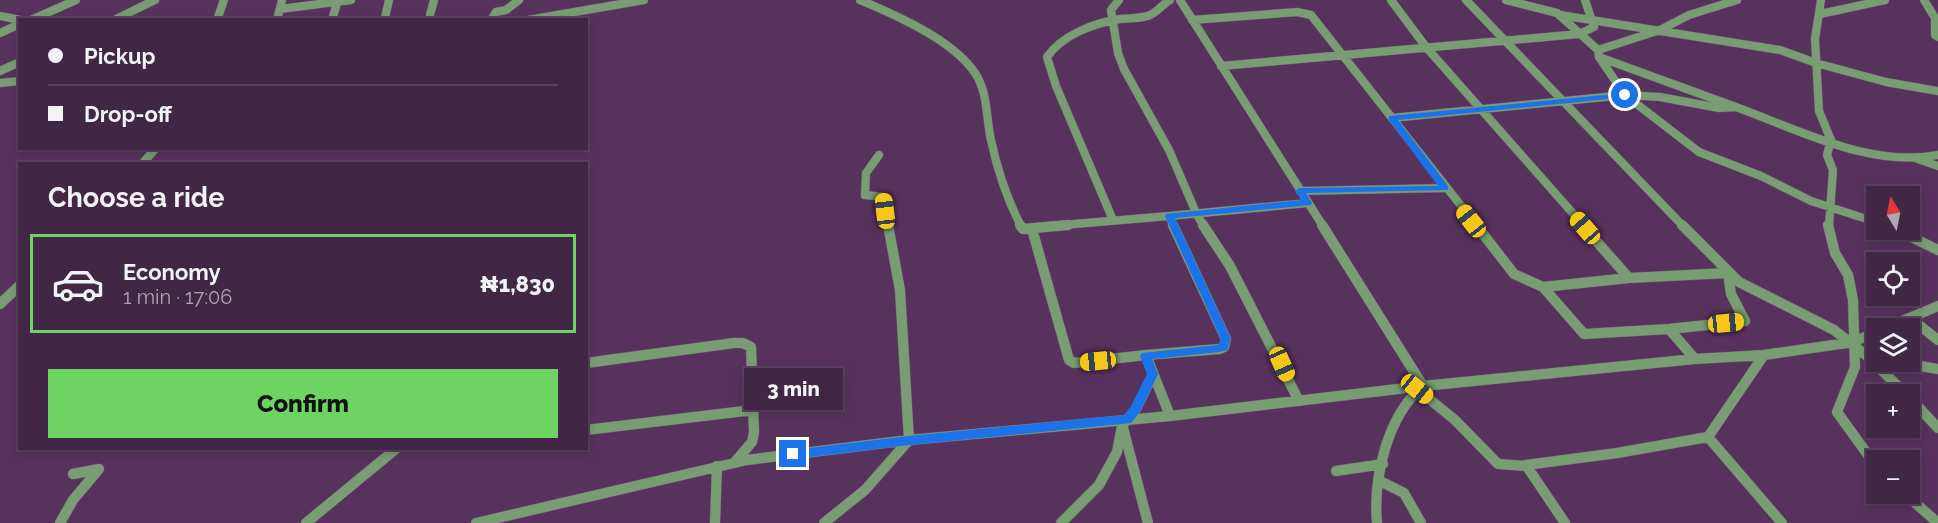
<!DOCTYPE html>
<meta charset="utf-8">
<style>
body{margin:0;font-family:Raleway,sans-serif;background:#482e4d;color:#f1f3f6;height:100vh;display:flex;flex-direction:column;font-size:22px;white-space:nowrap}
*{box-sizing:border-box;margin:0}
p{font-size:20px;color:#aea5b3}
.icon{flex:none;width:33px;height:33px;fill:none;stroke:currentColor;stroke-width:2;stroke-linecap:round;stroke-linejoin:round}
.map{position:relative;flex:1;overflow:hidden}
.details{position:absolute;left:18px;top:162px;width:570px;height:288px;display:flex;flex-direction:column;background:#412646;border-radius:0px;box-shadow:0 3px 9px #0003,0 0 0 2px #5a435f}
.details>*{flex:none}
.banner{position:absolute;left:18px;top:18px;width:570px;height:132px;border-radius:0px;box-shadow:0 3px 9px #0003,0 0 0 2px #5a435f;display:grid;align-content:center;height:132px;padding:0 30px;background:#412646}
.needle{width:39px;rotate:350deg}
.buttons{position:absolute;left:1866px;top:186px;display:grid;gap:12px}
.buttons a{display:grid;place-items:center;width:54px;height:54px;border-radius:0px;background:#412646;box-shadow:0 3px 9px #0003,0 0 0 2px #5a435f;font-size:30px}
.end{position:absolute;width:27px;height:27px;margin:-14px;border:8px solid #1a73e8;background:#fff;box-shadow:0 0 0 3px #fff}
.from{border-radius:50%}
.bubble{position:absolute;height:42px;border-radius:0px;background:#412646;box-shadow:0 3px 9px #0003,0 0 0 2px #5a435f;font-size:20px;font-weight:800;line-height:42px;text-align:center}
.car{position:absolute;width:18px;height:36px;margin:-18px -9px;border-radius:8px;box-shadow:0 0 4px 2px #0007;background:linear-gradient(#f5c518 24%,#345 0 40%,#f5c518 0 76%,#345 0 86%,#f5c518 0)}
.banner b{display:flex;align-items:center;gap:21px;height:57px;font-size:22px}
.banner b+b{border-top:2px solid #5a435f}
.banner i{width:15px;height:15px;background:#f1f3f6}
ul{padding:0;list-style:none}
li{display:flex;align-items:center;gap:18px;height:99px;margin:0 12px 9px;padding:0 18px;border:3px solid transparent;border-radius:0px}
li div{flex:1}
li b{display:block;font-size:22px}
li em{font-style:normal;font-weight:800}
li.active{border-color:#6dd361}
li>.icon{width:54px;height:54px;stroke-width:1.5}
h2{padding:0 30px;font-size:27px;line-height:72px}
.action{display:flex;gap:12px;margin-top:auto;padding:12px 30px}
.action a{flex:1;height:69px;border-radius:0px;background:#6dd361;color:#111;font-size:24px;font-weight:800;line-height:69px;text-align:center}
.map>svg:first-child{display:block}
</style>
<div class="map">
<svg width="1938" height="523" viewBox="0 0 1938 523">
<rect width="100%" height="100%" fill="#57325d"/>
<g fill="none" stroke-linecap="round" stroke-linejoin="round">
<defs>
<path id="street-far1" d="M860,0C896,15 953,40 975,73C988,92 986,118 991,140C997,168 1008,201 1021,226
M1119,0L1111,10L1118,53L1124,69L1169,150L1197,215L1204,226
M1180,0L1323,226
M1391,0L1426,47L1584,226
M1466,0L1683,226
M1506,0L1557,13L1598,50L1599,57L1625,95L1699,152L1761,176L1811,201L1876,222
M1821,0L1815,39L1819,111L1831,140L1827,155L1833,170L1829,226
M1924,0L1935,18V35L1938,37
M280,9L351,0
M1820,14L1885,0
M430,15L434,0
M1560,15L1780,50L1816,63L1886,82L1938,91
M0,16L20,20
M385,18L389,0
M31,20L76,0
M114,20L155,0
M217,20L224,0
M277,20L282,0
M332,20L337,3
M491,20L496,12L506,10L519,0
M528,20L644,0
M1192,20L1297,12L1311,15L1477,226
M0,33L20,24
M1598,50L1660,30L1689,15L1737,0
M1221,66L1579,34L1594,27L1585,0
M0,71L20,62
M0,83L20,81
M1736,107C1799,130 1870,168 1938,155
M1392,118L1625,95L1660,97L1719,108L1736,107L1599,57
M879,155L866,173L865,195L883,197L888,226
M1918,159L1938,166
M142,164L156,148
M1300,191L1445,188
M1169,216L1308,203
M1113,220L1056,86L1047,57C1062,35 1094,23 1120,19C1129,18 1144,19 1152,14C1159,10 1163,4 1170,0
M1051,226L1169,216L1174,226"/>
<path id="street" d="M1020,225L1023,229L1068,225
M1203,225L1230,266L1299,401
M1322,225L1423,386C1387,416 1373,478 1377,523
M1476,225L1514,274L1543,287
M1582,225L1629,278
M1682,225L1739,282L1834,330L1867,356L1906,394
M1828,225L1835,253L1848,275L1853,300L1855,367L1837,412L1876,466
M1032,229L1069,360L1074,363L1146,355
M1897,230L1938,250
M1728,273L1731,294L1745,321L1669,329L1584,334L1543,287L1629,278Z
M0,304L20,285
M1910,318L1938,340
M1885,328L1938,306
M1669,329L1695,359
M1897,362L1938,369
M586,363L734,343H743L751,347L754,433L752,442L734,463
M1417,389L1455,420L1498,464L1526,466
M1910,398L1938,428
M1170,416L1146,355L1219,349L1224,347L1226,339L1173,225
M1123,428L1148,523
M586,430L753,410
M1708,437L1782,523
M1336,471L1383,464
M1378,480L1404,493L1421,523
M1905,494L1938,523
M60,523L73,500L99,469L73,474
M306,523L397,448
M476,523L747,460L909,440L1170,416L1423,386L1695,359L1764,355L1853,342L1876,332
M715,523L717,466
M824,523L865,490L909,440L900,290L888,225
M1061,523L1099,485L1117,452L1122,426L1136,409L1153,374
M1565,523L1526,465L1617,453L1708,437L1764,355"/>
</defs>
<use href="#street-far1" stroke="#715076" stroke-width="9"/>
<use href="#street" stroke="#715076" stroke-width="11"/>
<use href="#street-far1" stroke="#789d72" stroke-width="8"/>
<use href="#street" stroke="#789d72" stroke-width="10"/>
</g>
<path fill="#1a73e8" d="M1625,93H1628V97L1398,120L1448,186V190L1306,193L1312,203L1311,205L1175,218L1231,339L1227,350L1219,352L1152,359L1158,374L1140,412L1131,423L909,445L793,459L788,454L793,450L909,436L1124,415L1131,406L1147,374L1140,356L1142,353L1218,345L1221,339L1165,216L1166,214L1302,200L1295,191L1300,188L1438,186L1389,120V116Z"/>
</svg>
<div class="buttons">
<a><svg class="needle" viewBox="-14 -14 28 28"><path d="M0-13l5 13h-10z" fill="#e53935"/><path d="M0 13l5-13h-10z" fill="#aea5b3"/></svg></a>
<a><svg class="icon" aria-label="locate" viewBox="0 0 24 24"><circle cx="12" cy="12" r="6"/><path d="M12 2v4M12 18v4M2 12h4M18 12h4"/></svg></a>
<a><svg class="icon" aria-label="layers" viewBox="0 0 24 24"><path d="M12 4l9 5-9 5-9-5zM3 14l9 5 9-5"/></svg></a>
<a>+</a>
<a>−</a>
</div>
<i class="end from" style="left:1625px;top:95px"></i>
<i class="end" style="left:793px;top:454px"></i>
<div class="bubble" style="left:744px;top:368px;width:99px">3 min</div>
<i class="car" style="left:885px;top:211px;rotate:353deg"></i>
<i class="car" style="left:1471px;top:221px;rotate:322deg"></i>
<i class="car" style="left:1585px;top:228px;rotate:319deg"></i>
<i class="car" style="left:1726px;top:323px;rotate:84deg"></i>
<i class="car" style="left:1098px;top:361px;rotate:264deg"></i>
<i class="car" style="left:1282px;top:364px;rotate:156deg"></i>
<i class="car" style="left:1417px;top:389px;rotate:129deg"></i>
<div class="banner">
<b><i class="from"></i>Pickup</b>
<b><i></i>Drop-off</b>
</div>
<section class="details">
<h2>Choose a ride</h2>
<ul>
<li class="active"><svg class="icon" aria-label="car" viewBox="0 0 24 24"><path d="M5 17H2v-5l4-1 3-4h7l3 4 3 1v5h-3M9 17h6M6 11h13"/><circle cx="7" cy="17" r="2"/><circle cx="17" cy="17" r="2"/></svg><div><b>Economy</b><p>1 min · 17:06</p></div><em>₦1,830</em></li>
</ul>
<div class="action"><a>Confirm</a></div>
</section>
</div>
